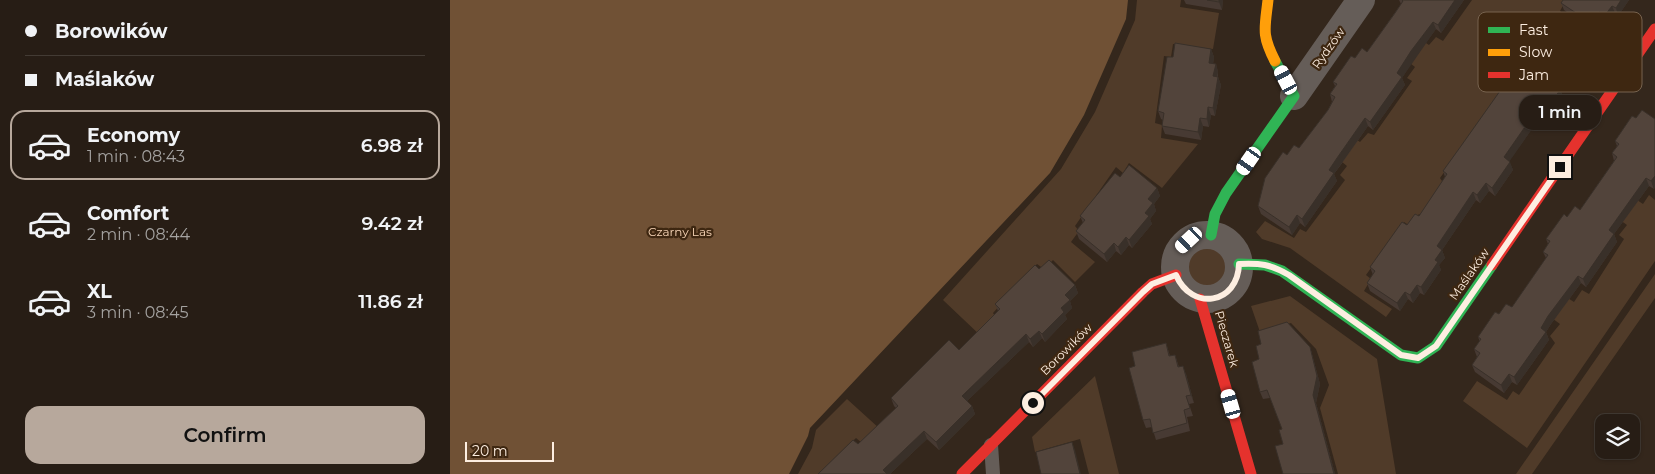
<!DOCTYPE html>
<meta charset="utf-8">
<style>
body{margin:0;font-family:Montserrat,sans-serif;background:#2f261e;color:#f1f3f6;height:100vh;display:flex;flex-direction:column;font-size:19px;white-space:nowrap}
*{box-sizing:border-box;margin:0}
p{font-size:16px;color:#a4a2a0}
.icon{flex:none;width:28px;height:28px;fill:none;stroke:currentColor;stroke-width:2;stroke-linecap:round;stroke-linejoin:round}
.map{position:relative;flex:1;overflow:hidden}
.panel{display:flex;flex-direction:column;background:#271d15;width:450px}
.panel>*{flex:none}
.hud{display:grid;align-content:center;height:110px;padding:0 25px;background:#271d15}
.tools{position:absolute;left:1145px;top:414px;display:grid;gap:10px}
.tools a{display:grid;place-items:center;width:45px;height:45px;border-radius:10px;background:#271d15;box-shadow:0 1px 4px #0004,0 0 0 1px #433b34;font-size:25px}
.scale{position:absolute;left:15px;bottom:12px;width:89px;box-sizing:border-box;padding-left:5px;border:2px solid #fdeee1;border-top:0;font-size:14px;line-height:18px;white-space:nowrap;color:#fdeee1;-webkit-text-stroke:4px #3e2711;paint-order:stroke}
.end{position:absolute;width:22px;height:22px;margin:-11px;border:6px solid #fdeee1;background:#111;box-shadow:0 0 0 2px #111}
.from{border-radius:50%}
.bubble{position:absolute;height:35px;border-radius:15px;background:#271d15;box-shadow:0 1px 4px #0004,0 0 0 1px #433b34;font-size:16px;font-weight:600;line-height:35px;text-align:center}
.car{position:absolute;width:15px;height:30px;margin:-15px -8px;border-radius:6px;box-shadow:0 0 4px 1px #0007;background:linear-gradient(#fff 24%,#345 0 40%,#fff 0 76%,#345 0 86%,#fff 0)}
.hud b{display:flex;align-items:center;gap:18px;height:48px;font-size:19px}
.hud b+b{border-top:1px solid #433b34}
.hud i{width:12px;height:12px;background:#f1f3f6}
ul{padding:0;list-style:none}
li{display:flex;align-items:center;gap:15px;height:70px;margin:0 10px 8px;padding:0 15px;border:2px solid transparent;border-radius:15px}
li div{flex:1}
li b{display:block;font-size:19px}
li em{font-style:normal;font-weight:600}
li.selected{border-color:#b7a89c}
li>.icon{width:45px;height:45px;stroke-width:1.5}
.cta{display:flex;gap:10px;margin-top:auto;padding:10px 25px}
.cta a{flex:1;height:58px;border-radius:15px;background:#b7a89c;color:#111;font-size:20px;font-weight:600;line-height:58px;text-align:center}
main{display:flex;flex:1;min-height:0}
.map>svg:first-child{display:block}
</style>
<main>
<section class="panel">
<div class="hud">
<b><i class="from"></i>Borowików</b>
<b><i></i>Maślaków</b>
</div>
<ul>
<li class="selected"><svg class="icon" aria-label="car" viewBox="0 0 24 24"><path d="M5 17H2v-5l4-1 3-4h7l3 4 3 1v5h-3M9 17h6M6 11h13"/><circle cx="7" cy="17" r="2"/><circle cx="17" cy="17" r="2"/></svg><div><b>Economy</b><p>1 min · 08:43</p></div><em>6.98 zł</em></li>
<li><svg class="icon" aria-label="car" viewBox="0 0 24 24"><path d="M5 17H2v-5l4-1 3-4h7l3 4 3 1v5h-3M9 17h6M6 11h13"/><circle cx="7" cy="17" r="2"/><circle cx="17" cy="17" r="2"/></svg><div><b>Comfort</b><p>2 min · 08:44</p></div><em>9.42 zł</em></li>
<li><svg class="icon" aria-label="car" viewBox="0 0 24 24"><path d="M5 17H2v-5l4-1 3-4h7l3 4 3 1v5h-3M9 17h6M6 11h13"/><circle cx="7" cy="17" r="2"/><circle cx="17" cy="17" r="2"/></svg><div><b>XL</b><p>3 min · 08:45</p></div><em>11.86 zł</em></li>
</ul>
<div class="cta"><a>Confirm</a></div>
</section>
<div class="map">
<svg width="1205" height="474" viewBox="0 0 1205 474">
<rect width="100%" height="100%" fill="#34271c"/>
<path fill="#503b29" d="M687,0H731L730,7L769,13L763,49L723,44L721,57L714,56L705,123L712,125L711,138L748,144L712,188L679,163L673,173L666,167L625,226L629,231L621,242L645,262L625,282L603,260L594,269L587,264L543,313L546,318L551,355L493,300L611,169L645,112L685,20Z
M1022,0H1116L1110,11L1137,31L1116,59L1094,42L1086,52L1082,49L990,178L994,184L997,234L969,214L960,226L954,222L916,275L921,279L914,291L942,309L936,317L840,248L812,239L806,232L815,221L844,238L850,229L856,232L895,180L890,175L897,166L871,145L885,124L910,142L918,133L924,135L962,81L957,78L965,67L939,47L953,28L979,45L986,37L993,41Z
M1163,184L1193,204L1199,195L1205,200V261L1077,448L1013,401L1027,381L1057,400L1063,391L1069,395L1105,343L1100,336L1110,324L1080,302L1094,283L1124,302L1132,290L1139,294L1174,239L1169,235L1177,225L1149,205Z
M734 266a22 22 0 1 1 44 0a22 22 0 1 1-44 0Z
M1205,274V298L1082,474H1066Z
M840,296L927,359L946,474H888L870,408L879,385L866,349L841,323L810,332L801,306Z
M645,376L669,474H639L630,439L585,452L582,437Z
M397,399L452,449L412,443L406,438L369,474H348L362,448L366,430Z"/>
<path fill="#705135" d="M0,0H678L676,19L634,115L600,173L360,428L358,436L339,474H0Z"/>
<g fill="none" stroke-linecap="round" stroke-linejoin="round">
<path stroke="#655d58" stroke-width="14" d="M541,445L543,474"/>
<path stroke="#655d58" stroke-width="28" d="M844,96L911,0
M725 267a32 32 0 1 1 64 0a32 32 0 1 1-64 0Z"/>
<path stroke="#30b455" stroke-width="11" d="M761,235L765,214L776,193L844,96L825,61
M789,264L815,265L832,271L951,355L968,358L986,346L1042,265"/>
<path stroke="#ff9f0a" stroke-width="11" d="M818,0C815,28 811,34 825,61"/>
<path stroke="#e5322d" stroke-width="11" d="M1042,265L1205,29
M750,299L801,474
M512,474L693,292L702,284L726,275"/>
</g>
<path fill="#473a33" d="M734,0H773L772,10L736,4Z
M949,0H1014L991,33L986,29L964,59L952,78L955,85L923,130L918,126L890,166L884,174L887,181L855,227L850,223L842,235L811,214L808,206L837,155L849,148L878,110L882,102L880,94L885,86L883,82L905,58L917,52L951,4Z
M1179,0L1168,16L1165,13L1158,23L1152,20L1144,31L1114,10L1111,3Z
M761,49L764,57L763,64H766L768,72V77L771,85L765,116L761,115L759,127L753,126L751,140L715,134L712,126L713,120L711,119L708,111L723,57Z
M1083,52L1116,59L1119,67L1113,75L1115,81L1110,89L1113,97L1095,123L1089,119L1059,161L1063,170L1045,196L1039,191L1030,203L1026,200L992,250L995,258L989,265L991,270L974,295L970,293L963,303L958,299L950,311L920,291L917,283L923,275L920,267L957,225L969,216L995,177L993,171Z
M1182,116L1204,189L1199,186L1164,234L1167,242L1136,287L1131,283L1101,324L1096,332L1099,340L1067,385L1062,382L1054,393L1025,372L1022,365L1027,357L1024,349L1030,342L1028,337L1049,314L1062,307L1096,258L1093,252L1098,244L1096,239L1117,217L1130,210L1164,161L1162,153L1167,146L1165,141Z
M670,177L707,188L710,196L704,204L706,211L700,219L702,224L682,248L679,245L671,255L666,251L657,262L629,239L626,231L633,223L630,216Z
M589,269L625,285L628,293L620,301L622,308L615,315L617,319L595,342L592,338L583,347L579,342L517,401L522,406L525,414L489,450L477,439L440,474H368L408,444L446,408L444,406L441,398L509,350L548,311L545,304Z
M716,343L720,356L725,355L729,367L736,374L744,403L739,404L743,416L737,417L740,431L706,440L702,427L696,428L693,420L685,366Z
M811,344L860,347L870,384L866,403L885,474H833V444L832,429L820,398L813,399L810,392L809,359Z"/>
<path fill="#393029" d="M769,0H773L772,10L769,2Z
M1005,0H1014L991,33L988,25Z
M1171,0H1179L1168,16L1166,8Z
M1162,6L1165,13L1158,23L1155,15Z
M1149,12L1152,20L1144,31L1141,23Z
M983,22L986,29L952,78L955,85L923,130L920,122L947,73L961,51Z
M761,49L764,57L762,71L759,63Z
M1116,59L1119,67L1113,75L1115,81L1107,93L1104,85L1108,70Z
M766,64L768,72L766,84L763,76Z
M768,77L771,85L765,116L763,108Z
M1110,90L1113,97L1095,123L1092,116Z
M758,107L761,115L759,127L757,119Z
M1086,111L1089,119L1057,165L1054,157Z
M750,118L753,126L751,140L748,132Z
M915,118L918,126L884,174L887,181L855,227L852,219L879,170Z
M1060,162L1063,170L1045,196L1042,188Z
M1205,176V188L1204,189L1201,181Z
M1196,178L1199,186L1164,234L1167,242L1136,287L1133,279L1159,230Z
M1036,183L1039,191L1030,203L1027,195Z
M707,188L710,196L704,204L706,211L700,219L702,224L682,248L679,240L695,213L698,199Z
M1023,192L1026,200L992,250L995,258L989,265L991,270L974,295L971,287L985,260L987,246Z
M847,215L850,223L842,235L839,227Z
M676,237L679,245L671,255L668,247Z
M664,243L666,251L657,262L654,254Z
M1128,276L1131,283L1101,324L1096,332L1099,340L1067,385L1064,377L1091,328L1098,316Z
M625,285L628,293L620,301L622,308L615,315L617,319L595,342L592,334L611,308L615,295Z
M967,285L970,293L963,303L960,295Z
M955,292L958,299L950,311L947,303Z
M589,331L592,338L583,347L580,339Z
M576,334L579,342L515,403L512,396Z
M860,347L870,384L866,403L885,474H884L863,395Z
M733,366L736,374L744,403L741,395Z
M1059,374L1062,382L1054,393L1051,385Z
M522,406L525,414L489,450L486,442Z
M474,431L477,439L440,474H435L433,470Z
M622,442L625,450L631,474H630Z"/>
<path fill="#52443b" stroke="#393029" d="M757,0H769V2Z
M952,0H1005L988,25L983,22L961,51L947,73L952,77L920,122L915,118L887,158L879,170L884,173L852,219L847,215L839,227L808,206L815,178L833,152L837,155L844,145L849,148L878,110L885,97L880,94L887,84L883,82L901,56L905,58L912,48L917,52L945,13L953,1Z
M1113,0H1171L1166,8L1162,6L1155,15L1149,12L1141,23L1111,3Z
M1091,42L1116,59L1108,70L1113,73L1104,85L1110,90L1092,116L1086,111L1054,157L1060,162L1042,188L1036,183L1027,195L1023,192L987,246L992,250L985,260L988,262L971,287L967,285L960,295L955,292L947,303L917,283L925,271L920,267L952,222L957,225L965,214L969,216L997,174L993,171L1011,146L1079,50L1083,52Z
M725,43L761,49L759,63L766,64L763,76L768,77L763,108L758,107L757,119L750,118L748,132L712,126L714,113L708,111L717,57H723Z
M1192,110L1205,119V176L1201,181L1196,178L1159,230L1164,234L1133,279L1128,276L1098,316L1091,328L1096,332L1064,377L1059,374L1051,385L1022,365L1030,353L1024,349L1031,339L1028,337L1045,312L1049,314L1056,304L1062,307L1098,255L1093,252L1100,241L1096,239L1114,214L1117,217L1125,206L1130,210L1167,157L1162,153L1169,144L1165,141L1182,116L1186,118Z
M679,165L707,188L698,199L703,203L695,213L699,216L679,240L676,237L668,247L664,243L654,254L626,231L635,220L630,216L637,207L665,173L670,177Z
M599,260L625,285L615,295L620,300L611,308L614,312L592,334L589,331L580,339L576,334L512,396L522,406L486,442L474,431L433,470L437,474H368L403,440L408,444L448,406L441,398L499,340L509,350L550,309L545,304L585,265L589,269Z
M837,322L860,347L867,376L863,395L884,474H833L825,446L833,444L829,430L832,429L817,390L810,392L802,362L809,359L806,346L811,344L808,331Z
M716,343L719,356L725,355L728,367L733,366L741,395L736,396L740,408L734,410L737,423L703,433L700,419L693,420L679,368L685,366L682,352Z
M622,442L630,474H591L586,452Z"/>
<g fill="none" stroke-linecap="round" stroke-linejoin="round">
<path stroke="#fdeee1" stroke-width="6" d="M583,403L693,292L702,284L726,275C742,312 788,304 789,264C810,263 820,264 839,275L951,355L968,358L986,346L1110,167"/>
</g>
<g text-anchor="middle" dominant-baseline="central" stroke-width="4.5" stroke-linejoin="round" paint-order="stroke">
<g font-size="12" fill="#fdeee1" stroke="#3e2711">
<text transform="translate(878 48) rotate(-55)">Rydzów</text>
<text transform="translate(1019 274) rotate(-55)">Maślaków</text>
<text transform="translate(777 339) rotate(74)">Pieczarek</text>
<text transform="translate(616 349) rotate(-45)">Borowików</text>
</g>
<g font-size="12" fill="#f9d6b8" stroke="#3e2711">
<text x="230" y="231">Czarny Las</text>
</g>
</g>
<rect x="1028" y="12" width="164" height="80" rx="8" fill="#3e2711" stroke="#77634f" stroke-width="1"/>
<rect x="1038" y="27" width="22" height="6" fill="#30b455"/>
<rect x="1038" y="49" width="22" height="7" fill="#ff9f0a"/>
<rect x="1038" y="72" width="22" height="6" fill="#e5322d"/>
<g font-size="14" fill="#fdeee1">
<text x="1069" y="35">Fast</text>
<text x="1069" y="57">Slow</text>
<text x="1069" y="80">Jam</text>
</g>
</svg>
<div class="tools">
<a><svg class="icon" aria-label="layers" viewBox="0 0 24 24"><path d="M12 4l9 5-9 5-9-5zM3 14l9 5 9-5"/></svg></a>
</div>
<div class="scale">20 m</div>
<i class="end from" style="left:583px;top:403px"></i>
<i class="end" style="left:1110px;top:167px"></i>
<div class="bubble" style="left:1069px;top:95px;width:82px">1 min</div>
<i class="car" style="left:836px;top:80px;rotate:332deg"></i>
<i class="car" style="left:799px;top:161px;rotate:215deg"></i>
<i class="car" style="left:739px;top:240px;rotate:227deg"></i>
<i class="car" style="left:781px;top:404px;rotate:344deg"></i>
</div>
</main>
